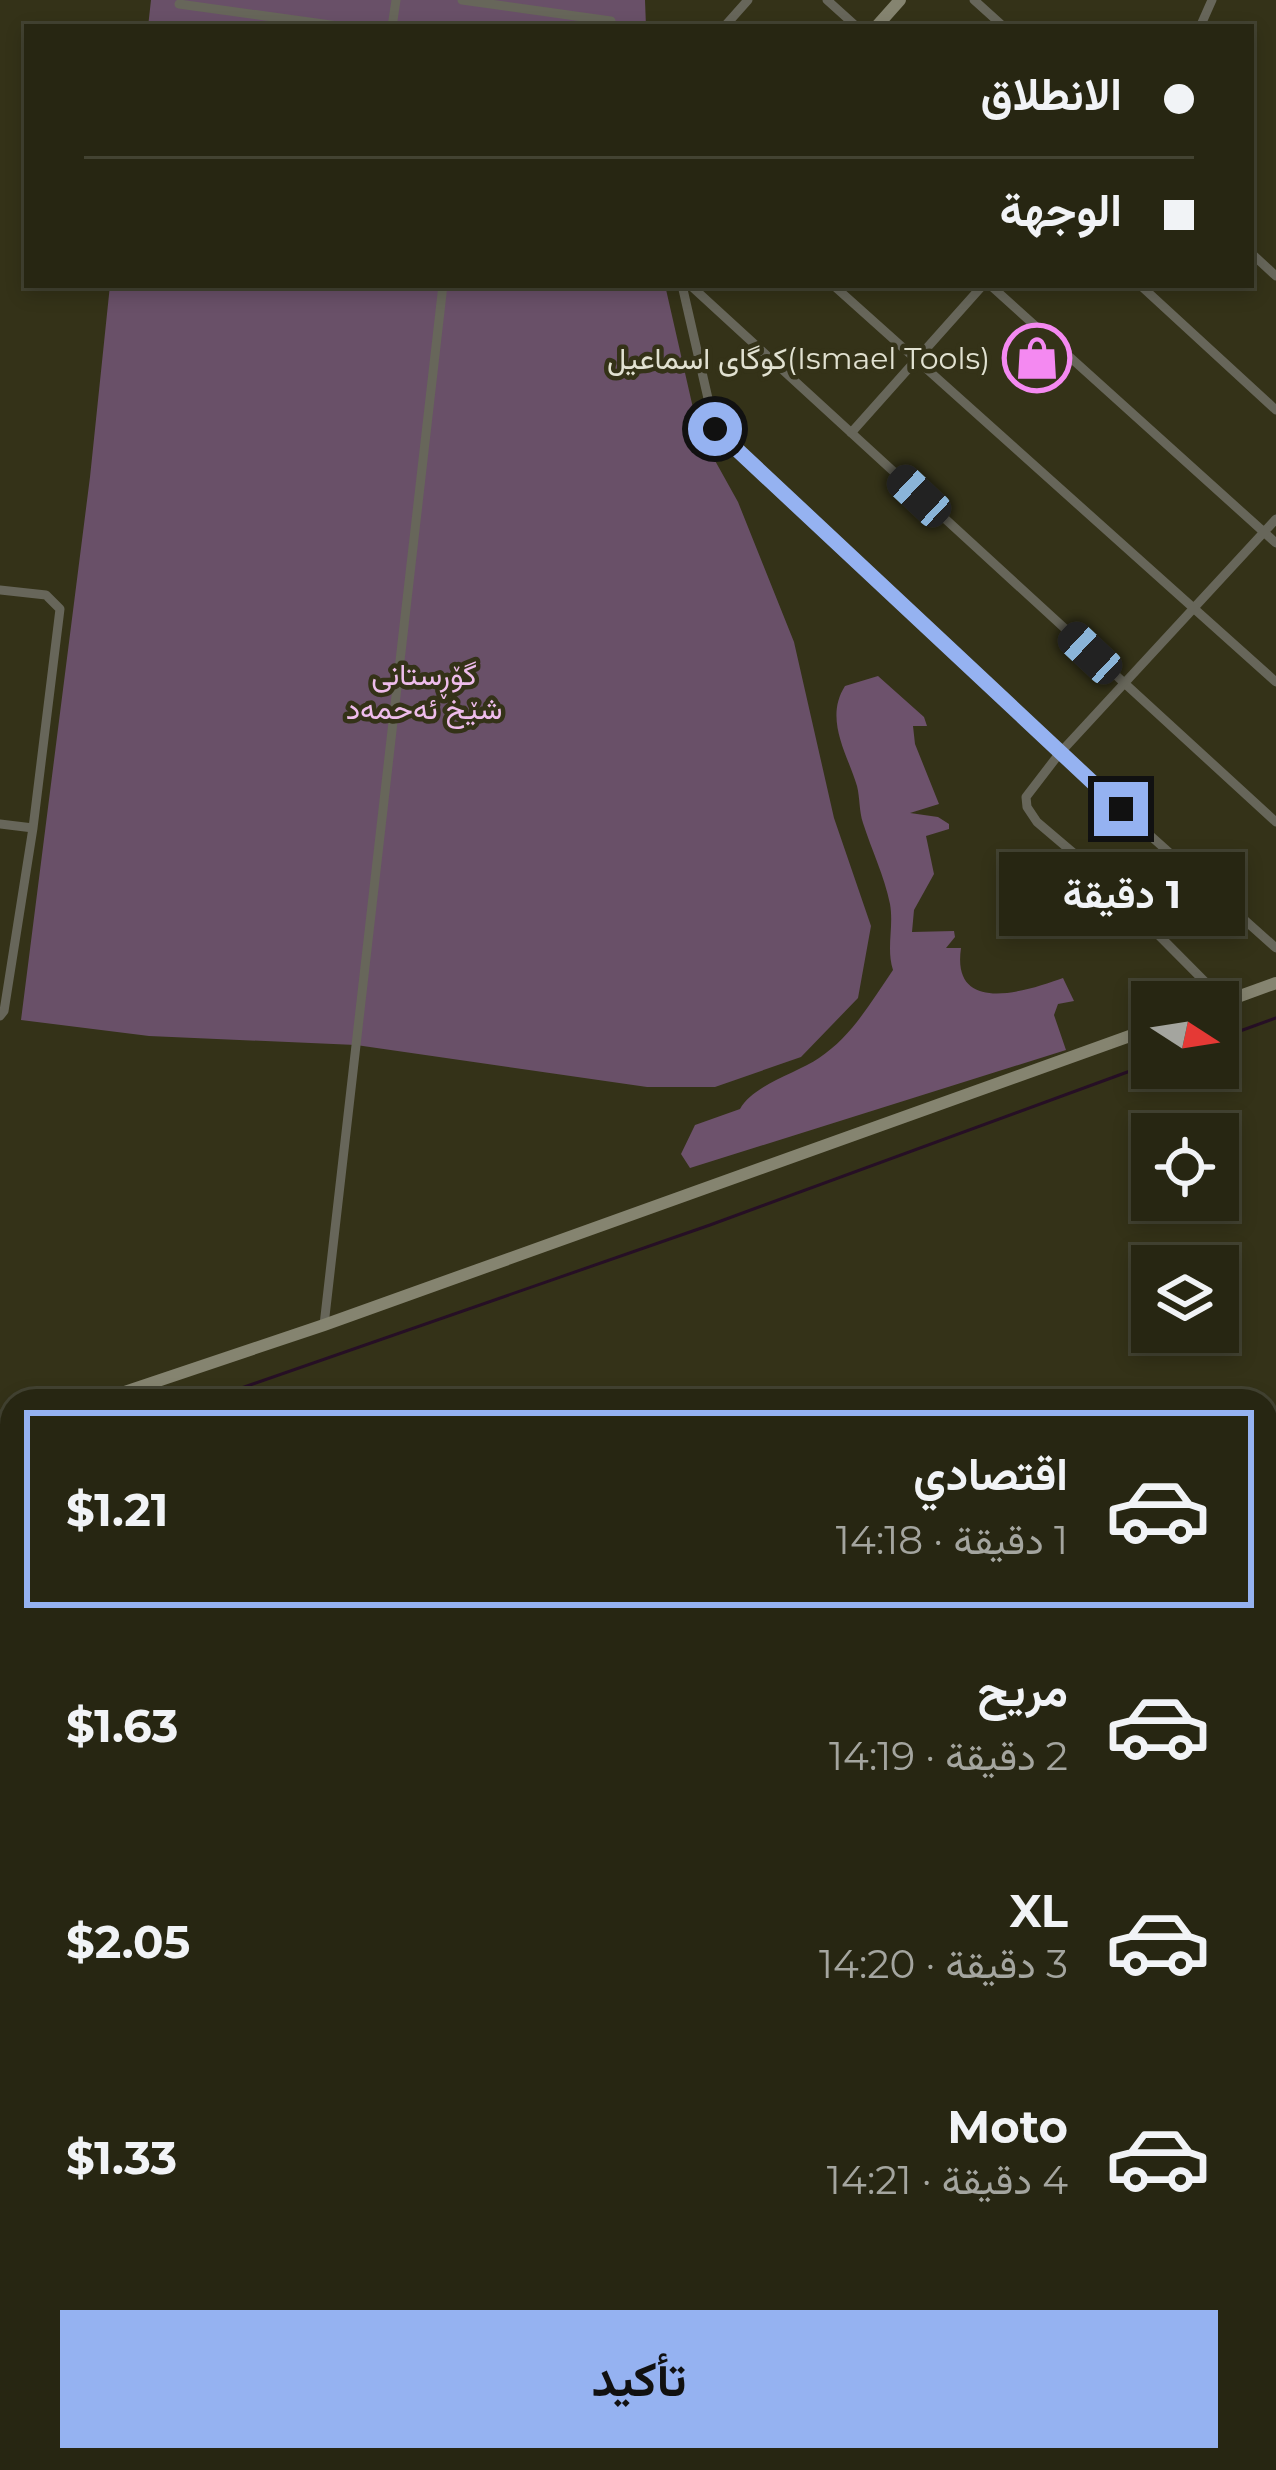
<!DOCTYPE html>
<html lang="ar">
<meta charset="utf-8">
<style>
body{margin:0;font-family:Montserrat,Vazirmatn,sans-serif;background:#2f2e1b;color:#f1f3f6;direction:rtl;height:100vh;display:flex;flex-direction:column;font-size:45px;white-space:nowrap}
*{box-sizing:border-box;margin:0}
p{font-size:39px;color:#a4a59f}
.icon{flex:none;width:66px;height:66px;fill:none;stroke:currentColor;stroke-width:2;stroke-linecap:round;stroke-linejoin:round}
.map{position:relative;flex:1;overflow:hidden;direction:ltr}
.sheet{position:absolute;left:0px;top:1389px;width:1278px;height:1083px;display:flex;flex-direction:column;background:#272612;border-radius:36px 36px 0 0;box-shadow:0 6px 18px #0003,0 0 0 3px #434332;direction:rtl}
.sheet>*{flex:none}
.top-card{position:absolute;left:24px;top:24px;width:1230px;height:264px;border-radius:0px;box-shadow:0 6px 18px #0003,0 0 0 3px #434332;direction:rtl;display:grid;align-content:center;height:264px;padding:0 60px;background:#272612}
.needle{width:78px;rotate:102deg}
.controls{position:absolute;left:1131px;top:981px;display:grid;gap:24px}
.controls a{display:grid;place-items:center;width:108px;height:108px;border-radius:0px;background:#272612;box-shadow:0 6px 18px #0003,0 0 0 3px #434332;font-size:60px}
.end{position:absolute;width:54px;height:54px;margin:-27px;border:15px solid #95b2f1;background:#111;box-shadow:0 0 0 6px #111}
.from{border-radius:50%}
.bubble{position:absolute;height:84px;border-radius:0px;background:#272612;box-shadow:0 6px 18px #0003,0 0 0 3px #434332;font-size:39px;font-weight:700;line-height:84px;text-align:center;direction:rtl}
.car{position:absolute;width:36px;height:72px;margin:-36px -18px;border-radius:15px;box-shadow:0 0 9px 3px #0007;background:linear-gradient(#222 24%,#8ab4d8 0 40%,#222 0 76%,#8ab4d8 0 86%,#222 0)}
.top-card b{display:flex;align-items:center;gap:42px;height:114px;font-size:45px}
.top-card b+b{border-top:3px solid #434332}
.top-card i{width:30px;height:30px;background:#f1f3f6}
ul{padding:21px 0 0;list-style:none}
li{display:flex;align-items:center;gap:36px;height:198px;margin:0 24px 18px;padding:0 36px;border:6px solid transparent;border-radius:0px}
li div{flex:1}
li b{display:block;font-size:45px}
li em{font-style:normal;font-weight:700}
li.selected{border-color:#95b2f1}
li>.icon{width:108px;height:108px;stroke-width:1.5}
.action{display:flex;gap:24px;margin-top:auto;padding:24px 60px}
.action a{flex:1;height:138px;border-radius:0px;background:#95b2f1;color:#111;font-size:48px;font-weight:700;line-height:138px;text-align:center}
.map>svg:first-child{display:block}
</style>
<div class="map">
<svg width="1276" height="2470" viewBox="0 0 1276 2470">
<rect width="100%" height="100%" fill="#343218"/>
<path fill="#695068" d="M151,0H645L646,27H148Z
M110,285H665L698,430L738,502L794,642L834,818L871,926L858,998L801,1057L715,1087H647L356,1045L149,1036L21,1020L90,477Z
M1272,2252L1276,2253V2450L1266,2448V2286Z"/>
<path fill="#6d526c" d="M878,676L924,717L927,726H913L915,744L939,804L910,813L938,817L949,824V829L926,836L934,874L914,910L912,932L954,931L955,937L946,948H961C951,1016 1027,991 1063,978L1074,1001L1058,1004L1054,1015L1066,1050L690,1168L681,1154L695,1125L740,1109C753,1085 797,1073 819,1058C852,1036 871,1002 893,970C886,948 894,927 890,904C884,875 872,851 863,823C859,811 860,798 857,786C847,753 824,719 845,686Z"/>
<g fill="none" stroke-linecap="round" stroke-linejoin="round">
<path stroke="#260f25" stroke-width="3" d="M1218,1039L1276,1018
M204,1401L710,1225L1152,1063
M0,1474L12,1469"/>
<path stroke="#67665a" stroke-width="9" d="M462,0L611,21
M827,0L857,27
M974,0L1004,27
M179,4L345,27
M392,27L396,0
M724,27L748,0
M1200,27L1212,0
M1251,253L1276,276
M682,285L715,429L1059,754L1276,948
M690,285L1276,822
M833,285L1276,682
M990,285L1276,543
M1140,285L1276,410
M851,433L983,285
M0,590L46,595L60,609L33,828L4,1011L0,1016
M0,824L33,828
M1224,1001L1097,873L1037,822L1027,807L1026,797L1059,754L1276,519
M324,1325L443,285
M0,1861H12
M0,1959L12,1960
M0,2041L12,2042
M1266,2264L1270,2245
M0,2303L12,2305
M0,2381L12,2383L0,2451
M1266,2454L1276,2456
M1158,2460L1220,2470
M76,2470L78,2460
M297,2470L299,2460
M484,2470L486,2460
M564,2470L565,2460
M839,2470L841,2460
M946,2470L948,2460
M1229,2470L1230,2460"/>
<path stroke="#858470" stroke-width="12" d="M876,27L900,0
M1218,1004L1276,983
M98,1401L324,1325L1152,1028
M0,1437L12,1433
M0,1581H12
M1266,1597L1276,1596
M0,1717L12,1718
M1266,1744H1276
M0,2128H12
M0,2142L12,2143
M1266,2178L1276,2179
M1266,2195L1276,2196
M381,2470L383,2460
M398,2470L400,2460
M1051,2470L1053,2460
M1068,2470L1069,2460"/>
<path stroke="#b1af91" stroke-width="16" d="M0,1629L12,1630
M1266,1653L1276,1652
M0,1665H12
M1266,1689L1276,1688"/>
</g>
<g fill="none" stroke-linecap="round" stroke-linejoin="round">
<path stroke="#95b2f1" stroke-width="15" d="M715,429L1121,809"/>
</g>
<defs>
<symbol id="shop-ring" viewBox="-11 -11 22 22"><circle r="9.5" fill="#343218" stroke="#f489f1" stroke-width="1.5"/><path d="M-5-2.5h2.3a2.7 3.5 0 0 1 5.4 0H5L5.5 6h-11ZM-1.5-2.5h3a1.5 2.3 0 0 0-3 0Z" fill="#f489f1"/></symbol>
</defs>
<g fill-rule="evenodd">
<use href="#shop-ring" x="999" y="320" width="76" height="76"/>
</g>
<g text-anchor="middle" dominant-baseline="central" stroke-width="9" stroke-linejoin="round" paint-order="stroke">
<g font-size="30" fill="#e1e1d1" stroke="#343218" text-anchor="end">
<text x="990" y="358">كوگای اسماعیل(Ismael Tools)</text>
</g>
<g font-size="30" fill="#eebceb" stroke="#343218">
<text x="424" y="674">گۆڕستانی<tspan x="424" dy="34">شێخ ئەحمەد</tspan></text>
</g>
</g>
</svg>
<div class="controls">
<a><svg class="needle" viewBox="-14 -14 28 28"><path d="M0-13l5 13h-10z" fill="#e53935"/><path d="M0 13l5-13h-10z" fill="#a4a59f"/></svg></a>
<a><svg class="icon" aria-label="locate" viewBox="0 0 24 24"><circle cx="12" cy="12" r="6"/><path d="M12 2v4M12 18v4M2 12h4M18 12h4"/></svg></a>
<a><svg class="icon" aria-label="layers" viewBox="0 0 24 24"><path d="M12 4l9 5-9 5-9-5zM3 14l9 5 9-5"/></svg></a>
</div>
<i class="end from" style="left:715px;top:429px"></i>
<i class="end" style="left:1121px;top:809px"></i>
<div class="bubble" style="left:999px;top:852px;width:246px">1 دقيقة</div>
<i class="car" style="left:919px;top:496px;rotate:313deg"></i>
<i class="car" style="left:1090px;top:653px;rotate:313deg"></i>
<div class="top-card">
<b><i class="from"></i>الانطلاق</b>
<b><i></i>الوجهة</b>
</div>
<section class="sheet">
<ul>
<li class="selected"><svg class="icon" aria-label="car" viewBox="0 0 24 24"><path d="M5 17H2v-5l4-1 3-4h7l3 4 3 1v5h-3M9 17h6M6 11h13"/><circle cx="7" cy="17" r="2"/><circle cx="17" cy="17" r="2"/></svg><div><b>اقتصادي</b><p>1 دقيقة · 14:18</p></div><em>$1.21</em></li>
<li><svg class="icon" aria-label="car" viewBox="0 0 24 24"><path d="M5 17H2v-5l4-1 3-4h7l3 4 3 1v5h-3M9 17h6M6 11h13"/><circle cx="7" cy="17" r="2"/><circle cx="17" cy="17" r="2"/></svg><div><b>مريح</b><p>2 دقيقة · 14:19</p></div><em>$1.63</em></li>
<li><svg class="icon" aria-label="car" viewBox="0 0 24 24"><path d="M5 17H2v-5l4-1 3-4h7l3 4 3 1v5h-3M9 17h6M6 11h13"/><circle cx="7" cy="17" r="2"/><circle cx="17" cy="17" r="2"/></svg><div><b>XL</b><p>3 دقيقة · 14:20</p></div><em>$2.05</em></li>
<li><svg class="icon" aria-label="car" viewBox="0 0 24 24"><path d="M5 17H2v-5l4-1 3-4h7l3 4 3 1v5h-3M9 17h6M6 11h13"/><circle cx="7" cy="17" r="2"/><circle cx="17" cy="17" r="2"/></svg><div><b>Moto</b><p>4 دقيقة · 14:21</p></div><em>$1.33</em></li>
</ul>
<div class="action"><a>تأكيد</a></div>
</section>
</div>
